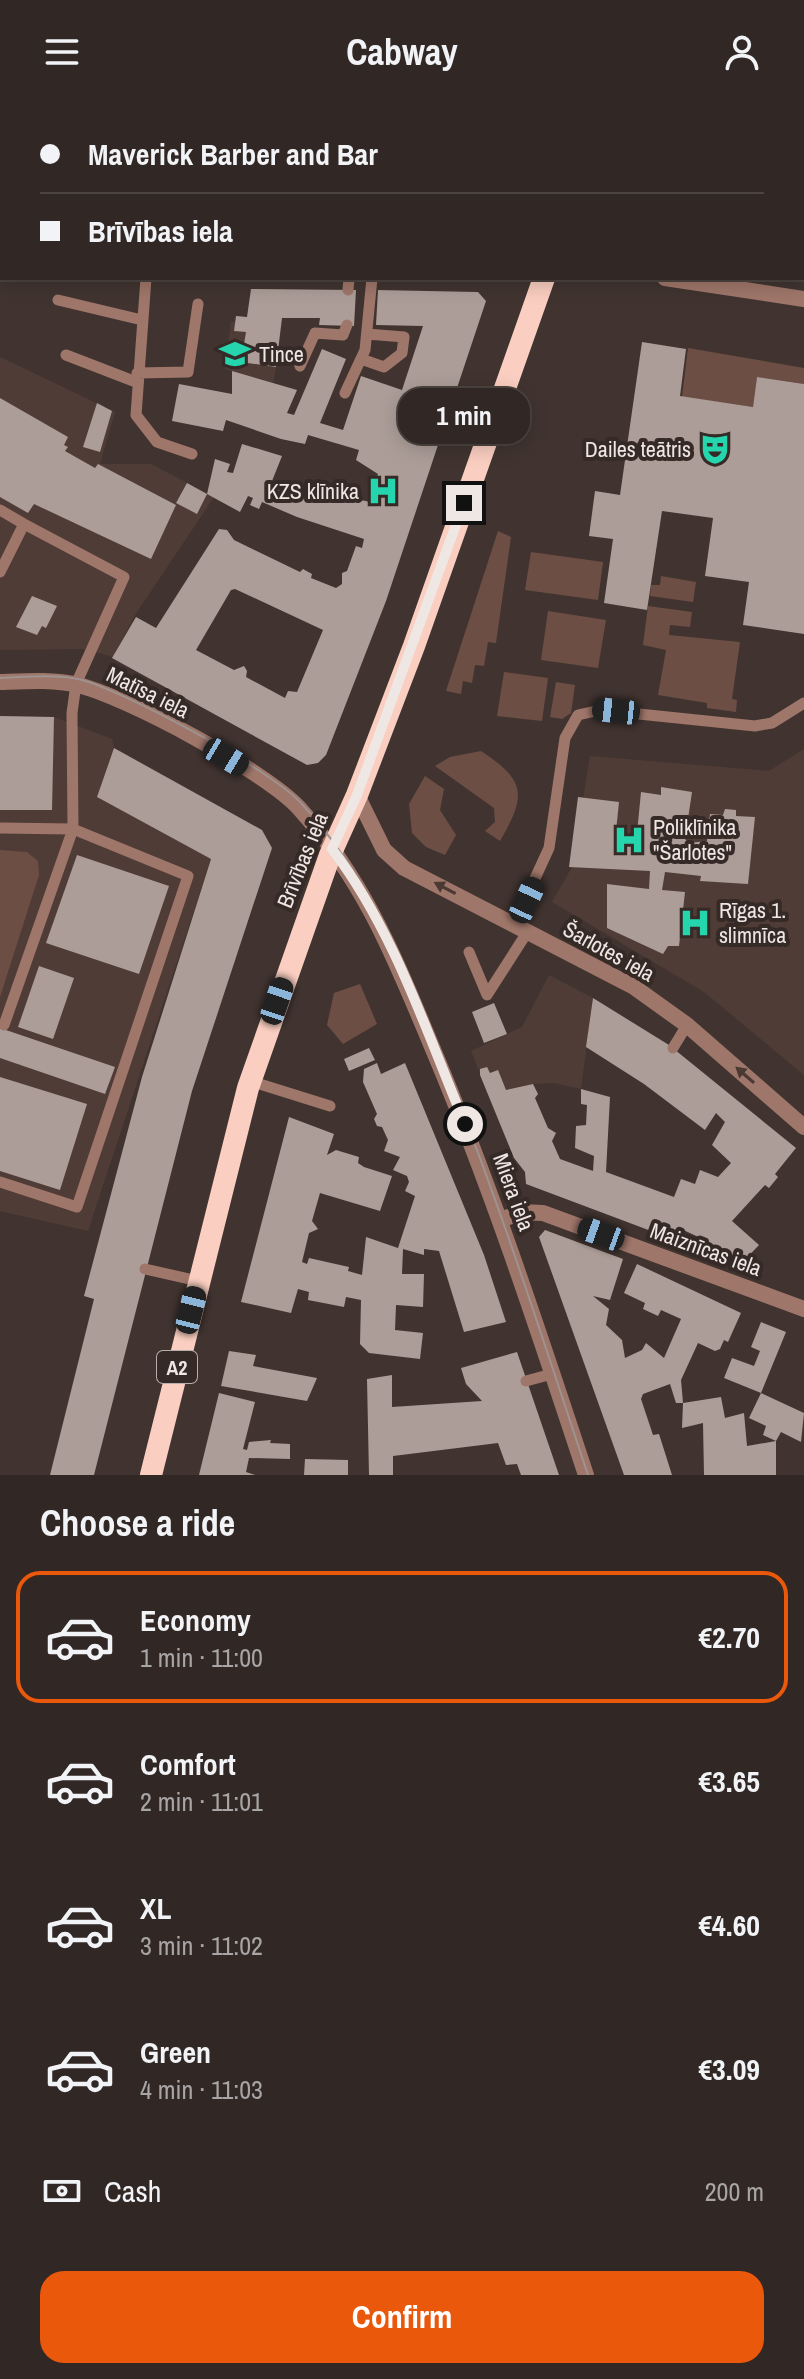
<!DOCTYPE html>
<meta charset="utf-8">
<style>
body{margin:0;font-family:"Archivo Narrow",sans-serif;background:#3d3331;color:#f1f3f6;height:100vh;display:flex;flex-direction:column;font-size:30px;white-space:nowrap}
*{box-sizing:border-box;margin:0}
p{font-size:26px;color:#a8a5a6}
.icon{flex:none;width:44px;height:44px;fill:none;stroke:currentColor;stroke-width:2;stroke-linecap:round;stroke-linejoin:round}
.map{position:relative;height:1371px;overflow:hidden}
.side{display:flex;flex-direction:column;background:#312724;flex:1}
.side>*{flex:none}
.banner{position:absolute;left:0px;top:0px;width:804px;height:176px;box-shadow:0 4px 20px #0003,0 0 0 2px #4c4441;display:grid;align-content:center;height:176px;padding:0 40px;background:#312724}
.end{position:absolute;width:36px;height:36px;margin:-18px;border:10px solid #efe7e4;background:#111;box-shadow:0 0 0 4px #111}
.from{border-radius:50%}
.bubble{position:absolute;height:56px;border-radius:24px;background:#312724;box-shadow:0 4px 20px #0003,0 0 0 2px #4c4441;font-size:26px;font-weight:700;line-height:56px;text-align:center}
.car{position:absolute;width:24px;height:48px;margin:-24px -12px;border-radius:10px;box-shadow:0 0 6px 2px #0007;background:linear-gradient(#222 24%,#8ab4d8 0 40%,#222 0 76%,#8ab4d8 0 86%,#222 0)}
.banner b{display:flex;align-items:center;gap:28px;height:76px;font-size:30px}
.banner b+b{border-top:2px solid #4c4441}
.banner i{width:20px;height:20px;background:#f1f3f6}
ul{padding:0;list-style:none}
li{display:flex;align-items:center;gap:24px;height:132px;margin:0 16px 12px;padding:0 24px;border:4px solid transparent;border-radius:24px}
li div{flex:1}
li b{display:block;font-size:30px}
li em{font-style:normal;font-weight:700}
li.active{border-color:#ea580c}
li>.icon{width:72px;height:72px;stroke-width:1.5}
h2{padding:0 40px;font-size:36px;line-height:96px}
.pay{display:flex;align-items:center;gap:20px;height:88px;padding:0 40px;font-size:30px}
.pay p{margin-inline-start:auto}
.cta{display:flex;gap:16px;margin-top:auto;padding:16px 40px}
.cta a{flex:1;height:92px;border-radius:24px;background:#ea580c;color:#fff;font-size:32px;font-weight:700;line-height:92px;text-align:center}
header{display:flex;justify-content:space-between;align-items:center;height:104px;padding:0 40px;background:#312724;font-size:36px;font-weight:700}
.map>svg:first-child{display:block}
</style>
<header><svg class="icon" aria-label="menu" viewBox="0 0 24 24"><path d="M4 6h16M4 12h16M4 18h16"/></svg>Cabway<svg class="icon" aria-label="person" viewBox="0 0 24 24"><circle cx="12" cy="8" r="4"/><path d="M4 21q1-7 8-7t8 7"/></svg></header>
<div class="map">
<svg width="804" height="1371" viewBox="0 0 804 1371">
<rect width="100%" height="100%" fill="#413430"/>
<path fill="#503c37" d="M231,218H235L234,227L246,228L242,258L276,263L273,279L225,265Z
M0,253L115,308L100,360H151L214,393L135,511L113,553L85,545L0,546Z
M0,612L54,613L112,635L114,644L97,693L211,755L88,1127L0,1107Z
M804,645V971L704,888L552,798L572,763L590,652L769,667Z
M549,871L593,894L581,985L554,979L533,980L488,990L471,947L522,923Z"/>
<path fill="#6d4e45" d="M688,244L804,264V280L757,273L753,303L682,293Z
M498,427L511,433L496,539L488,538L484,562L475,561L472,579L463,577L461,590L446,587Z
M531,448L603,458L598,496L525,486Z
M661,472L696,478L693,498L650,492L651,481H660Z
M648,502L692,508L690,523L670,521L669,531L740,538L732,595L737,596L736,608L707,604V599L658,591L666,546L643,541Z
M548,507L606,516L598,564L541,556Z
M504,568L548,574L542,617L497,612Z
M556,578L575,581L571,609L562,615L550,613Z
M481,647C527,677 526,692 500,737L485,727L495,718L494,704L435,662L450,653Z
M425,672L444,685L440,706L456,731L445,751L426,743L412,729L409,700Z
M0,746L27,748L38,757L39,771L0,893Z
M360,880L377,920L343,940L327,921L334,889Z"/>
<path fill="#ac9d98" fill-rule="evenodd" d="M251,185L356,186L354,222L319,221L320,214H282L276,263L241,258L246,228L234,227L236,212L247,213Z
M378,186L478,188L486,197L386,497L326,651L318,659L307,661L112,554L136,513L156,524L219,425L227,426L234,436L300,468L303,465L312,470L311,474L336,484L342,480V469L347,467L356,442L362,444L364,435L297,413L262,398L259,405L250,401L253,394L248,392L240,408L207,390L197,410L176,399L187,379L207,390L215,355L230,360L227,368L233,369L242,340L282,352L270,382L273,387L281,383L319,397L327,389L375,399L381,382L374,380L378,370L356,356L359,346L308,331L305,340L281,335L226,316L223,327L172,317L179,280L232,290V267L297,286L287,309L294,311L322,245L346,255L320,319L343,326L361,272L402,286L423,222L376,221ZM235,485L323,526L297,588L288,587L285,594L246,573L247,567L244,562L234,566L196,546L231,486Z
M642,238L686,245L680,292L753,303L757,273L804,280V530L743,521L749,478L705,472L713,414L662,407L647,506L604,499L613,435L589,432L595,387L620,391Z
M0,294L68,333L64,341L68,343L65,347L95,364L98,360L176,401L151,455L34,400L28,409L0,393Z
M97,299L112,307L100,348L83,343Z
M32,492L57,502L46,524L42,522L37,531L16,523Z
M0,612L54,613L52,706H0Z
M114,644L262,726L272,744L192,987L94,1371H50L94,1195L84,1192L142,973L211,755L97,693Z
M661,683L692,688L685,735L689,739L707,737L710,710L723,711L725,705L736,706V712L755,713L748,780L700,777L701,772L665,768L662,786L685,788L679,842H668L663,850L607,824V780L649,785L650,767L569,763L578,693L619,698L616,727L632,732L637,729L641,688L661,691Z
M77,751L169,782L139,870L46,839Z
M39,862L74,874L53,935L18,923Z
M593,894L669,941L796,1044L775,1070L778,1073L769,1084L765,1081L732,1117L759,1141L740,1161L730,1151L726,1155L705,1136L679,1124L675,1136L526,1080L525,1068L514,1054L480,971V965L487,963L490,969L498,966L506,986L533,980L538,990L535,994L548,1024L556,1029L552,1037L560,1055L593,1067L594,1052L575,1044L576,1022L586,1021L587,1001L581,1000V985L610,993L606,1068L674,1093L681,1075L695,1080L700,1066L718,1073L731,1059L712,1041L725,1018L716,1009L705,1026L644,980L586,943Z
M494,899L507,930L484,939L472,908Z
M0,924L115,963L105,990L0,954Z
M369,944L375,956L349,967L344,955Z
M377,959L381,970L405,959L484,1151L506,1218L464,1228L439,1147L424,1145V1151L403,1145L402,1170H424L423,1203L396,1201L395,1226L423,1229L420,1255L369,1249L360,1240L361,1196L346,1193L344,1203L308,1196L309,1188L298,1185L291,1209L241,1198L289,1013L334,1030L327,1051L336,1046L359,1053L358,1059L364,1063L392,1072L380,1107L320,1089L312,1117L318,1125L309,1129L302,1158L307,1160L309,1154L349,1163L348,1167L362,1171L366,1133L398,1144L415,1092L405,1087L409,1078L407,1072L393,1066L400,1053L384,1047L388,1036L382,1023L377,1022L374,1015L377,1010L363,978L364,965Z
M0,973L87,1000L60,1086L0,1067Z
M545,1126L623,1155L610,1196L593,1192L609,1205L606,1221L622,1236L625,1254L642,1246L646,1239L664,1254L681,1215L661,1206L658,1212L643,1205L645,1199L624,1189L637,1160L741,1209L728,1238L724,1236L720,1245L715,1247L698,1239L681,1276L683,1299H676L670,1280L643,1290L641,1295L653,1331L659,1330L672,1371H624L539,1133Z
M761,1218L786,1228L761,1289L724,1274L732,1254L754,1262L760,1247L751,1243Z
M229,1247L256,1251L253,1262L317,1274L307,1297L221,1282Z
M517,1248L559,1371H521L517,1360L506,1361L498,1339L393,1352V1371H369L367,1275L392,1271V1303L482,1297L466,1280L461,1264Z
M219,1289L255,1298L243,1345L247,1346L249,1338L271,1336L270,1339L290,1340V1355L249,1354L246,1368L255,1371H199Z
M761,1289L804,1309L801,1338L781,1328L776,1337V1371H704L703,1319L682,1324L683,1299L721,1293L725,1314L744,1309L747,1342L776,1337L763,1331L766,1322L749,1314Z
M305,1355L348,1356V1371H304Z"/>
<g fill="none" stroke-linecap="round" stroke-linejoin="round">
<path stroke="#9f766a" stroke-width="11" d="M520,0L526,2
M625,0L633,2
M752,2V0
M802,42L804,43
M146,174L136,311L157,338L192,350
M348,186L349,174
M58,196L142,216
M66,251L136,278
M361,255L384,263L402,249L404,233L367,230
M300,262L315,229L343,231L347,221
M137,269L188,268L198,200
M345,289L365,246L372,174
M0,406L24,420
M0,468L24,420L124,473L76,580L72,609L73,725L0,724
M514,820L549,744L565,634L578,611L600,606L755,622L772,619L804,599
M469,848L487,891L528,827
M673,944L687,921
M250,977L330,1002
M0,1078L77,1103L188,772L73,725L4,921
M145,1165L198,1177
M526,1277L552,1270"/>
<path stroke="#9f766a" stroke-width="16" d="M0,144H2
M665,174L804,195
M357,691L384,746L404,764L634,883L687,921L804,1023
M501,1116L521,1108L543,1109L804,1205"/>
<path stroke="#9f766a" stroke-width="16" d="M0,578C26,577 53,575 78,581C127,593 265,667 299,704C367,780 396,857 435,950C493,1088 539,1229 586,1371"/>
<path stroke="#facec0" stroke-width="22" d="M596,2V0
M151,1371L248,984L330,751L357,691L414,542L544,174"/>
<path stroke="#9d9390" stroke-width="2" d="M0,574C25,573 54,570 78,575C122,585 269,665 300,698C367,769 400,855 437,944C495,1084 540,1227 588,1371"/>
</g>
<defs><path id="oneway-solid" d="M-6-.8H1V-3.2L6.5 0L1 3.2V.8H-6Z" transform="scale(2)"/></defs>
<g fill="#4b3934">
<use href="#oneway-solid" transform="translate(445 784) rotate(-152)"/>
<use href="#oneway-solid" transform="translate(745 971) rotate(-139)"/>
</g>
<g fill="none" stroke-linecap="round" stroke-linejoin="round">
<path stroke="#efe7e4" stroke-width="10" d="M464,399L357,691L332,745C394,826 426,927 465,1020"/>
</g>
<defs>
<symbol id="school-bare" viewBox="-9 -9 18 18"><path d="M0-5L7-2L0 1L-7-2ZM-4 1L0 2.5L4 1V4Q0 6-4 4Z" fill="#25d5ae" stroke="#362a26" stroke-width="2.5" paint-order="stroke"/></symbol>
<symbol id="theatre-bare" viewBox="-9 -9 18 18"><path d="M-5-5.5Q0-4 5-5.5V0Q5 5 0 6Q-5 5-5 0ZM-3.3-2.5H-1v1.5H-3.3ZM1-2.5H3.3v1.5H1ZM-2.8 1Q0 5.5 2.8 1Z" fill="#25d5ae" stroke="#362a26" stroke-width="2.5" paint-order="stroke"/></symbol>
<symbol id="hospital-bare" viewBox="-9 -9 18 18"><path d="M-5-5h3v3.5h4V-5h3V5h-3V1.5h-4V5h-3Z" fill="#25d5ae" stroke="#362a26" stroke-width="2.5" paint-order="stroke"/></symbol>
</defs>
<g fill-rule="evenodd">
<use href="#school-bare" x="213" y="228" width="44" height="44"/>
<use href="#theatre-bare" x="693" y="323" width="44" height="44"/>
<use href="#hospital-bare" x="361" y="365" width="44" height="44"/>
<use href="#hospital-bare" x="607" y="714" width="44" height="44"/>
<use href="#hospital-bare" x="673" y="797" width="44" height="44"/>
</g>
<g text-anchor="middle" dominant-baseline="central" stroke-width="8" stroke-linejoin="round" paint-order="stroke">
<rect fill="#362a26" stroke="#b8aeab" stroke-width="2" x="157" y="1247" width="40" height="32" rx="6"/>
<g font-size="20" font-weight="bold" fill="#efe7e4">
<text x="177" y="1263">A2</text>
</g>
<g font-size="22" fill="#efe7e4" stroke="#362a26" text-anchor="start">
<text x="259" y="250">Tince</text>
<text x="691" y="345" text-anchor="end">Dailes teātris</text>
<text x="359" y="387" text-anchor="end">KZS klīnika</text>
<text x="653" y="723">Poliklīnika<tspan x="653" dy="25">"Šarlotes"</tspan></text>
<text x="719" y="806">Rīgas 1.<tspan x="719" dy="25">slimnīca</tspan></text>
</g>
<g font-size="22" fill="#efe7e4" stroke="#362a26">
<text transform="translate(148 588) rotate(26)">Matīsa iela</text>
<text transform="translate(302 756) rotate(-68)">Brīvības iela</text>
<text transform="translate(609 847) rotate(29)">Šarlotes iela</text>
<text transform="translate(514 1088) rotate(70)">Miera iela</text>
<text transform="translate(706 1145) rotate(20)">Maiznīcas iela</text>
</g>
</g>
</svg>
<i class="end from" style="left:465px;top:1020px"></i>
<i class="end" style="left:464px;top:399px"></i>
<div class="bubble" style="left:398px;top:284px;width:132px">1 min</div>
<i class="car" style="left:616px;top:607px;rotate:276deg"></i>
<i class="car" style="left:226px;top:653px;rotate:121deg"></i>
<i class="car" style="left:527px;top:796px;rotate:25deg"></i>
<i class="car" style="left:277px;top:897px;rotate:19deg"></i>
<i class="car" style="left:601px;top:1130px;rotate:290deg"></i>
<i class="car" style="left:191px;top:1206px;rotate:14deg"></i>
<div class="banner">
<b><i class="from"></i>Maverick Barber and Bar</b>
<b><i></i>Brīvības iela</b>
</div>
</div>
<section class="side">
<h2>Choose a ride</h2>
<ul>
<li class="active"><svg class="icon" aria-label="car" viewBox="0 0 24 24"><path d="M5 17H2v-5l4-1 3-4h7l3 4 3 1v5h-3M9 17h6M6 11h13"/><circle cx="7" cy="17" r="2"/><circle cx="17" cy="17" r="2"/></svg><div><b>Economy</b><p>1 min · 11:00</p></div><em>€2.70</em></li>
<li><svg class="icon" aria-label="car" viewBox="0 0 24 24"><path d="M5 17H2v-5l4-1 3-4h7l3 4 3 1v5h-3M9 17h6M6 11h13"/><circle cx="7" cy="17" r="2"/><circle cx="17" cy="17" r="2"/></svg><div><b>Comfort</b><p>2 min · 11:01</p></div><em>€3.65</em></li>
<li><svg class="icon" aria-label="car" viewBox="0 0 24 24"><path d="M5 17H2v-5l4-1 3-4h7l3 4 3 1v5h-3M9 17h6M6 11h13"/><circle cx="7" cy="17" r="2"/><circle cx="17" cy="17" r="2"/></svg><div><b>XL</b><p>3 min · 11:02</p></div><em>€4.60</em></li>
<li><svg class="icon" aria-label="car" viewBox="0 0 24 24"><path d="M5 17H2v-5l4-1 3-4h7l3 4 3 1v5h-3M9 17h6M6 11h13"/><circle cx="7" cy="17" r="2"/><circle cx="17" cy="17" r="2"/></svg><div><b>Green</b><p>4 min · 11:03</p></div><em>€3.09</em></li>
</ul>
<div class="pay"><svg class="icon" aria-label="cash" viewBox="0 0 24 24"><path d="M3 7h18v10H3z"/><circle cx="12" cy="12" r="2"/></svg>Cash<p>200 m</p></div>
<div class="cta"><a>Confirm</a></div>
</section>
